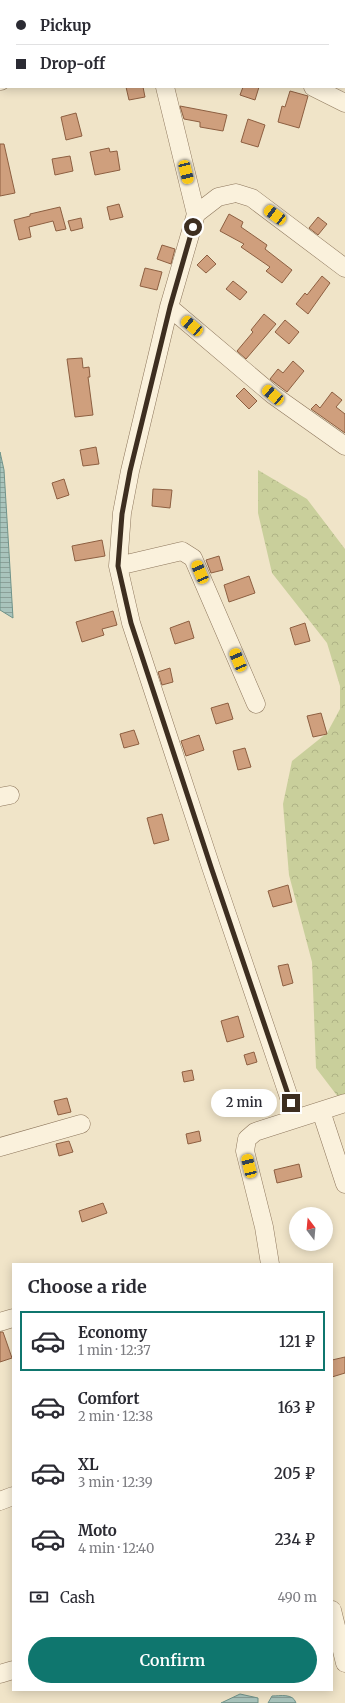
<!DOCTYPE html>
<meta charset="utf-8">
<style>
body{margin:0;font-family:Merriweather,serif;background:#f7f7f7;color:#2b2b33;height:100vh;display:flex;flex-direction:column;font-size:15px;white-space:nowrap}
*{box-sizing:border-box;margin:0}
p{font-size:13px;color:#7c7c81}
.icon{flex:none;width:22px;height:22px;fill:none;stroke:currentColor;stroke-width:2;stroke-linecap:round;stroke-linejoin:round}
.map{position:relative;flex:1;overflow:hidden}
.sheet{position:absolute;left:12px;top:1263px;width:321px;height:428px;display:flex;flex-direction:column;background:#fff;border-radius:0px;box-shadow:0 2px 10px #0003}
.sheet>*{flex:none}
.top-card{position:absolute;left:0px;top:0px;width:345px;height:88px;box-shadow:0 2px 10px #0003;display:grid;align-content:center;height:88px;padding:0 16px;background:#fff}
.needle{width:26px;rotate:344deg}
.fabs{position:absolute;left:289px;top:1207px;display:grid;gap:8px}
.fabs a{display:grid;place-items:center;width:44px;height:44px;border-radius:50%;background:#fff;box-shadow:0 2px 10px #0003;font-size:20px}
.end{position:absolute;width:18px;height:18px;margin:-9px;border:5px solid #3d2e20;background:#fff;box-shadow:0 0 0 2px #fff}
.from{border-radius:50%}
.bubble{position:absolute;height:28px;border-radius:14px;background:#fff;box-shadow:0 2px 10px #0003;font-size:13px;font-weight:600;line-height:28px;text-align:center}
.car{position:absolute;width:12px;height:24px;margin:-12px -6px;border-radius:5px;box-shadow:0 0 3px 1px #0007;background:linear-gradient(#f5c518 24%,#345 0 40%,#f5c518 0 76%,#345 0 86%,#f5c518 0)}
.top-card b{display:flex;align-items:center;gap:14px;height:38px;font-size:15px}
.top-card b+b{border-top:1px solid #e1e1e2}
.top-card i{width:10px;height:10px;background:#2b2b33}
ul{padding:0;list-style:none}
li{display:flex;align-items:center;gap:12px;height:60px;margin:0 8px 6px;padding:0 8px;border:2px solid transparent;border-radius:0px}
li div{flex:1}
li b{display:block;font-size:15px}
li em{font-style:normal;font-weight:600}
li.active{border-color:#0f766e}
li>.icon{width:36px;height:36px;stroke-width:1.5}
h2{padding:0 16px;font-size:18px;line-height:48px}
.pay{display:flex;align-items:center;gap:10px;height:44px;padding:0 16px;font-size:15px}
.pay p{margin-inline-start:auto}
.button{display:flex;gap:8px;margin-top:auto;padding:8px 16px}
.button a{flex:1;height:46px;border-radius:24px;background:#0f766e;color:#fff;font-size:16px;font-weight:600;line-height:46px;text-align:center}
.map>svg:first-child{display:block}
</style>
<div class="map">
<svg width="345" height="1703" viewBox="0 0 345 1703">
<defs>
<pattern id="forest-crowns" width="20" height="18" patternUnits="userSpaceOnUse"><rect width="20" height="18" fill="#c9cf9b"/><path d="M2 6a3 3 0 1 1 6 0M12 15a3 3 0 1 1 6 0" fill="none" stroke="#aeb285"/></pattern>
<pattern id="water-rules" width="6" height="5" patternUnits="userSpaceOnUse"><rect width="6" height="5" fill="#a9c4bc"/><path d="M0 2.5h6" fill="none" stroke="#8ba098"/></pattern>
</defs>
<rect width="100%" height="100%" fill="#f0e4c8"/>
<path fill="url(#forest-crowns)" d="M258,470L307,499L345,549V1106L316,1068L312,962L289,875L283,804L292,761L327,733L340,709V686L327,643L272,573L258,513Z"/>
<path fill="url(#water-rules)" stroke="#6f938a" d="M0,452L4,470L13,618L0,610Z
M240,1694L258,1698V1703H221Z
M272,1696C280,1696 293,1693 296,1703H268Z"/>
<path fill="#cf9f7d" stroke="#8d5f41" d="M126,87H143L145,97L129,100Z
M243,87H259L255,100L240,95Z
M290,91L308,96L299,128L278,122L282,106L285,107Z
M180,106L227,115L223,131L200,127V122L184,119Z
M76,113L82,136L66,140L61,117Z
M248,119L265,125L258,147L241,142Z
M0,144H4L15,193L0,196Z
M109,148L110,152L117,151L120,170L95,175L90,152Z
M70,156L73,171L55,175L52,159Z
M119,204L123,217L110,220L107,207Z
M60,207L66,229L56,231L53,221L29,227L31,237L19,240L14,220L30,216V214Z
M229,214L243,222L241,227L267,245L265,249L292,270L282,283L266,271L270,267L241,247L244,244L220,231Z
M318,217L327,224L318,235L309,228Z
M81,218L83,228L71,231L68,221Z
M162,245L175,249L171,264L157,259Z
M207,255L216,264L206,273L197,265Z
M145,268L162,272L157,290L140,286Z
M322,276L330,283L308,314L296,304L305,293L307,295Z
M233,281L247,292L240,300L226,289Z
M264,314L276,324L246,359L237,351L253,332L251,330Z
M285,320L299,332L289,344L275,332Z
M82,358L83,368L89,367L90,377H88L93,415L75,417L67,359Z
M293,361L304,371L287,392L270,379L278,369L283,373Z
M244,388L257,401L249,409L236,396Z
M332,392L342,400L336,407L345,414V433L311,409L316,404L320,408Z
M96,447L99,464L83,466L80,450Z
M64,479L69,495L57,499L52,483Z
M153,489L172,490L170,508L152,506Z
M102,540L105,556L75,561L72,546Z
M219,556L223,570L211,573L206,560Z
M249,576L255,593L229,602L224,585Z
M113,611L117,625L102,629L104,635L82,642L76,622Z
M189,621L194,638L175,644L170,628Z
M305,623L310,641L295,645L290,628Z
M170,668L173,682L162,685L158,672Z
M228,703L233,719L216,724L211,708Z
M321,713L327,734L313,737L307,716Z
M134,730L139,744L124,748L120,734Z
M199,735L204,750L186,756L181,741Z
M245,748L251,767L238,770L233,751Z
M162,814L169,840L154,844L147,818Z
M288,885L292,902L273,907L268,891Z
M288,964L293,983L283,986L278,966Z
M238,1016L244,1037L227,1042L221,1021Z
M254,1052L257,1062L247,1065L244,1055Z
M192,1070L194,1080L184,1082L182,1072Z
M67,1098L71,1112L58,1115L54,1101Z
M199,1131L201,1141L188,1144L186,1134Z
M69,1141L73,1152L59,1156L56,1144Z
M299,1164L302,1177L277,1183L274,1170Z
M103,1203L107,1213L82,1222L79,1211Z
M0,1332H3L12,1358L0,1362Z
M345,1357V1373L332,1377V1360Z"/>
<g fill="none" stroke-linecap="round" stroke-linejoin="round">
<defs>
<path id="minor" d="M0,81H1
M165,87L196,214
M313,87L345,103
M169,307L273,395L345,446
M118,566L182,551L193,558L256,704
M0,797L10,795
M321,1111L345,1184
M296,1118L211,867L131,623L118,566L122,513L130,471L169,307L196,214L218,197L236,193L252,198L345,268
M0,1147L81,1124
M270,1264L264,1227L245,1151L247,1139L255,1132L345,1103
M0,1322L13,1318
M0,1501L13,1496
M332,1610L345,1663
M0,1674L13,1670"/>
</defs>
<use href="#minor" stroke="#8d765c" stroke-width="19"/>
<use href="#minor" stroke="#faf1dc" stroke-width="18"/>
</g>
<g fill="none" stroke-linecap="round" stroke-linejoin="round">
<path stroke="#3d2e20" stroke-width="5" d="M193,227L170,307L130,471L122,514L118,566L131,623L211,867L291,1103"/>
</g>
</svg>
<div class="fabs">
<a><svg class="needle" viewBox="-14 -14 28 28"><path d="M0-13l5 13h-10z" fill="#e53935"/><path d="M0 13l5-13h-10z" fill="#7c7c81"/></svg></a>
</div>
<i class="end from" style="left:193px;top:227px"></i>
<i class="end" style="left:291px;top:1103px"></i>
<div class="bubble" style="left:211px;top:1089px;width:66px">2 min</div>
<i class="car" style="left:186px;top:172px;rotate:166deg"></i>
<i class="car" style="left:275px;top:215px;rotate:307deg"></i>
<i class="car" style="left:192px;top:326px;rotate:310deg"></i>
<i class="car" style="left:273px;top:395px;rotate:310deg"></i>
<i class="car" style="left:200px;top:572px;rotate:337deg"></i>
<i class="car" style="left:238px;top:660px;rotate:337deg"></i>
<i class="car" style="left:249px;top:1166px;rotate:346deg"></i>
<div class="top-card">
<b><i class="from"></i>Pickup</b>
<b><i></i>Drop-off</b>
</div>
<section class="sheet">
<h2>Choose a ride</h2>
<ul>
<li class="active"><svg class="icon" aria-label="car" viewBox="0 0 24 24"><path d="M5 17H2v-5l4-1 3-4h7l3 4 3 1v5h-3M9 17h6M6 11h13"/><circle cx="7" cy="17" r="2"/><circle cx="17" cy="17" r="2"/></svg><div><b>Economy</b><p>1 min · 12:37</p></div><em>121 ₽</em></li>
<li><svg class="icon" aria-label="car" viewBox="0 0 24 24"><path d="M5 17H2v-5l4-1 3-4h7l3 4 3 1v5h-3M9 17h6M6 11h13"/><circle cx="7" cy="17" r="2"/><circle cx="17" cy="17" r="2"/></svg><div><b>Comfort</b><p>2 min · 12:38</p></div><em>163 ₽</em></li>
<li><svg class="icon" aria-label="car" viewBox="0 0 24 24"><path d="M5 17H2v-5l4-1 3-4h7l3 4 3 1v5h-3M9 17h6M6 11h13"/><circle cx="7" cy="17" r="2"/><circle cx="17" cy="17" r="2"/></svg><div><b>XL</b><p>3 min · 12:39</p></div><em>205 ₽</em></li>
<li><svg class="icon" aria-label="car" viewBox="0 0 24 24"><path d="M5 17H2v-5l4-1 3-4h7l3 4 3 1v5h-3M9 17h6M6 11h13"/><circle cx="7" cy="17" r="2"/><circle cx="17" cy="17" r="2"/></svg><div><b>Moto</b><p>4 min · 12:40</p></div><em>234 ₽</em></li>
</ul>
<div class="pay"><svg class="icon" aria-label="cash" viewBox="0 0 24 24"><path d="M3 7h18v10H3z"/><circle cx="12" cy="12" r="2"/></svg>Cash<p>490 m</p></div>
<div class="button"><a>Confirm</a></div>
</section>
</div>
